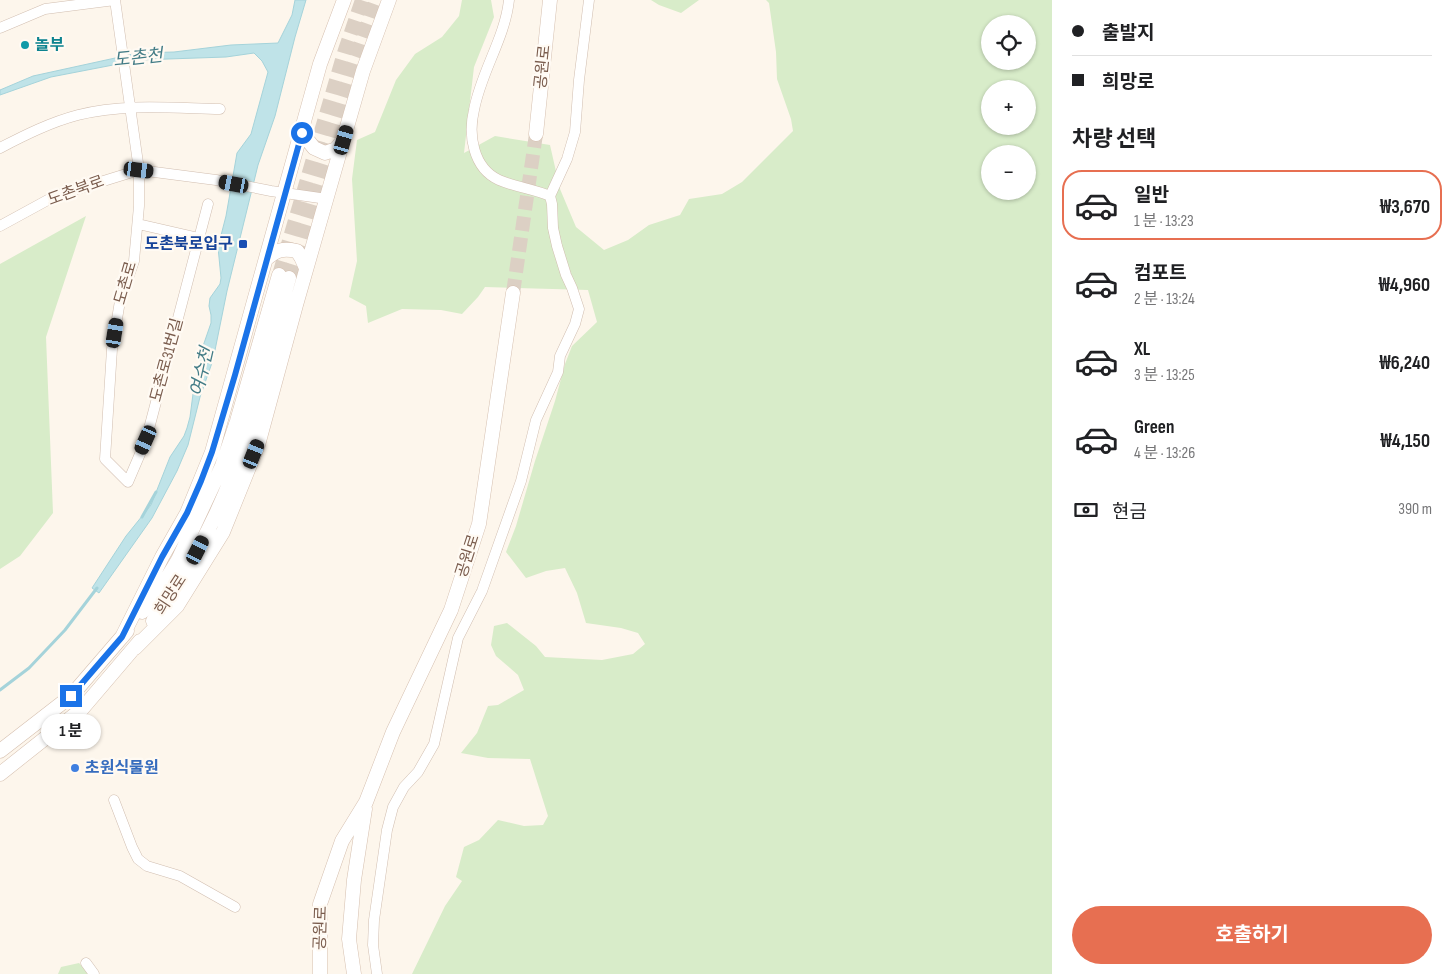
<!DOCTYPE html>
<html lang="ko">
<meta charset="utf-8">
<style>
body{margin:0;font-family:"Sofia Sans Condensed","Noto Sans KR",sans-serif;background:#f2f2f2;color:#202124;height:100vh;display:flex;flex-direction:column;font-size:19px;white-space:nowrap}
*{box-sizing:border-box;margin:0}
p{font-size:16px;color:#757577}
.icon{flex:none;width:28px;height:28px;fill:none;stroke:currentColor;stroke-width:2;stroke-linecap:round;stroke-linejoin:round}
.map{position:relative;flex:1;overflow:hidden}
.drawer{display:flex;flex-direction:column;background:#fff;width:400px}
.drawer>*{flex:none}
.guide{display:grid;align-content:center;height:110px;padding:0 20px;background:#fff}
.controls{position:absolute;left:981px;top:15px;display:grid;gap:10px}
.controls a{display:grid;place-items:center;width:55px;height:55px;border-radius:50%;background:#fff;box-shadow:0 1px 4px #0004;font-size:25px}
.end{position:absolute;width:22px;height:22px;margin:-11px;border:6px solid #1a73e8;background:#fff;box-shadow:0 0 0 2px #fff}
.from{border-radius:50%}
.bubble{position:absolute;height:35px;border-radius:18px;background:#fff;box-shadow:0 1px 4px #0004;font-size:16px;font-weight:700;line-height:35px;text-align:center}
.car{position:absolute;width:15px;height:30px;margin:-15px -8px;border-radius:6px;box-shadow:0 0 4px 1px #0007;background:linear-gradient(#222 24%,#8ab4d8 0 40%,#222 0 76%,#8ab4d8 0 86%,#222 0)}
.guide b{display:flex;align-items:center;gap:18px;height:48px;font-size:19px}
.guide b+b{border-top:1px solid #e0e0e0}
.guide i{width:12px;height:12px;background:#202124}
ul{padding:0;list-style:none}
li{display:flex;align-items:center;gap:15px;height:70px;margin:0 10px 8px;padding:0 10px;border:2px solid transparent;border-radius:20px}
li div{flex:1}
li b{display:block;font-size:19px}
li em{font-style:normal;font-weight:700}
li.on{border-color:#e76f51}
li>.icon{width:45px;height:45px;stroke-width:1.5}
h2{padding:0 20px;font-size:22px;line-height:60px}
.pay{display:flex;align-items:center;gap:12px;height:55px;padding:0 20px;font-size:19px}
.pay p{margin-inline-start:auto}
.primary-button{display:flex;gap:10px;margin-top:auto;padding:10px 20px}
.primary-button a{flex:1;height:58px;border-radius:30px;background:#e76f51;color:#fff;font-size:20px;font-weight:700;line-height:58px;text-align:center}
main{display:flex;flex:1;min-height:0}
.map>svg:first-child{display:block}
</style>
<main>
<div class="map">
<svg width="1052" height="974" viewBox="0 0 1052 974">
<rect width="100%" height="100%" fill="#fdf6ec"/>
<path fill="#d8ecc9" fill-rule="evenodd" d="M462,0H491L494,17L474,67L464,153L495,136L550,145L560,189L576,227L604,250L628,240L649,225L680,215L689,199L722,194L742,182L793,131L791,119L777,79L776,52L769,3L766,0H1052V974H412L445,906L462,881L456,877L464,847L479,840L498,820L524,826L543,825L548,816L530,759L488,758L461,753L477,733L488,706L498,705L524,690L518,675L496,656L491,645L494,626L507,623L536,646L545,657L602,660L633,654L645,644L638,633L621,628L586,623L577,593L565,568L546,571L526,578L506,552L516,526L535,461L555,401L565,364L572,346L597,322L588,290L485,287L478,297L462,314L441,310L402,309L368,323L366,306L349,297L357,261L352,179L357,140L375,132L396,80L415,54L442,37L459,16ZM990,24H1028V61H990ZM990,89H1028V126H990ZM990,154H1028V191H990Z
M651,0H699L681,13L659,5Z
M86,216L46,337L53,513L20,556L0,569V264Z
M79,963L89,974H58L61,967Z"/>
<path fill="#bfe3e8" stroke="#a5d3da" d="M295,0H306L295,37L275,116L258,165L227,291L213,360L200,397L188,445L177,471L152,518L99,593L92,588L126,536L151,505L170,457L184,436L187,428L190,417L193,394L197,388L198,373L202,349L211,323V315L209,306L210,298L220,284L221,278L218,247L226,216L237,153L251,134L268,72L262,61L254,53L226,57L139,60L51,77L0,95V90L33,76L138,53L174,52L231,45L278,43L292,15Z"/>
<g fill="none" stroke-linecap="round" stroke-linejoin="round">
<path stroke="#a5d3da" stroke-width="3" d="M142,517L156,492
M0,690L29,668L65,630L97,588"/>
<path stroke="#dcd0c4" stroke-width="14" stroke-dasharray="14 7" stroke-linecap="butt" d="M279,275L344,53L362,0
M289,278L356,57L376,0
M513,293L536,134"/>
<defs>
<path id="street" d="M509,0C505,38 481,72 474,110C468,135 473,168 499,180C515,187 534,189 550,196L567,159L575,132L579,80L589,0
M0,28L45,9L115,0L139,170V206L134,261L120,301L112,349L105,459L128,482L146,440L208,204
M0,148C25,135 51,122 78,115C124,103 173,108 220,109
M138,224L199,238
M0,226L55,196L139,170L216,180L271,191L327,199
M114,800L132,847L138,859L147,866L180,876L235,907
M86,963L94,974
M377,974L373,945L374,920L387,830L393,807L404,787L418,772L434,744L458,638L482,591L521,481L536,420L558,372L560,356L575,324L579,309L572,288L566,275L557,246L553,228L552,204L550,196"/>
<path id="secondary" d="M302,133L314,148L325,153L336,149L343,140
M536,134L550,0
M266,259C277,250 282,248 297,251L301,257L306,268
M142,612L164,583L178,560L222,466L237,421L279,275
M153,621C175,589 196,556 213,520C250,445 267,358 289,278
M122,637L162,557L187,513L212,452L320,64L344,0
M135,648L177,606L223,532L258,445L296,305L363,71L389,0
M0,751L71,696L127,631
M0,774L82,709L140,641
M320,974V904L342,841L366,802L393,732L451,610L479,524L513,293
M354,974L349,939L354,880L365,809"/>
</defs>
<use href="#street" stroke="#d1beb0" stroke-width="11"/>
<use href="#secondary" stroke="#d6c0b0" stroke-width="15"/>
<use href="#street" stroke="#fff" stroke-width="10"/>
<use href="#secondary" stroke="#fff" stroke-width="14"/>
</g>
<g fill="none" stroke-linecap="round" stroke-linejoin="round">
<path stroke="#1a73e8" stroke-width="6" d="M71,696L122,637L162,557L187,513L201,481L212,452L235,375L302,133"/>
</g>
<circle fill="#0f9aa8" stroke="#fffaf3" stroke-width="2" cx="25" cy="45" r="5"/>
<rect fill="#1a4fb4" stroke="#fffaf3" stroke-width="2" x="238" y="239" width="10" height="10" rx="2.5"/>
<circle fill="#3f7fe0" stroke="#fffaf3" stroke-width="2" cx="75" cy="768" r="5"/>
<g text-anchor="middle" dominant-baseline="central" stroke-width="4.5" stroke-linejoin="round" paint-order="stroke">
<g font-size="16" font-weight="bold" fill="#0d838f" stroke="#fffaf3" text-anchor="start">
<text x="35" y="45">놀부</text>
</g>
<g font-size="16" fill="#7a5c4d" stroke="#fffaf3">
<text transform="translate(543 67) rotate(-84)">공원로</text>
<text transform="translate(76 191) rotate(-20)">도촌북로</text>
<text transform="translate(126 283) rotate(-74)">도촌로</text>
<text transform="translate(167 360) rotate(-75)">도촌로31번길</text>
<text transform="translate(468 556) rotate(-72)">공원로</text>
<text transform="translate(171 595) rotate(-57)">희망로</text>
<text transform="translate(321 928) rotate(-88)">공원로</text>
</g>
<g font-size="16" font-weight="bold" fill="#164399" stroke="#fffaf3" text-anchor="end">
<text x="233" y="244">도촌북로입구</text>
</g>
<g font-size="16" font-weight="bold" fill="#366cbe" stroke="#fffaf3" text-anchor="start">
<text x="85" y="768">초원식물원</text>
</g>
<g font-size="18" font-style="italic" fill="#437c86" stroke="#fffaf3">
<text transform="translate(138 58) rotate(-6)">도촌천</text>
<text transform="translate(202 372) rotate(-77)">여수천</text>
</g>
</g>
</svg>
<div class="controls">
<a><svg class="icon" aria-label="locate" viewBox="0 0 24 24"><circle cx="12" cy="12" r="6"/><path d="M12 2v4M12 18v4M2 12h4M18 12h4"/></svg></a>
<a>+</a>
<a>−</a>
</div>
<i class="end from" style="left:302px;top:133px"></i>
<i class="end" style="left:71px;top:696px"></i>
<div class="bubble" style="left:41px;top:714px;width:60px">1 분</div>
<i class="car" style="left:344px;top:140px;rotate:16deg"></i>
<i class="car" style="left:139px;top:170px;rotate:97deg"></i>
<i class="car" style="left:234px;top:184px;rotate:281deg"></i>
<i class="car" style="left:115px;top:333px;rotate:9deg"></i>
<i class="car" style="left:146px;top:440px;rotate:204deg"></i>
<i class="car" style="left:254px;top:454px;rotate:22deg"></i>
<i class="car" style="left:198px;top:550px;rotate:27deg"></i>
</div>
<section class="drawer">
<div class="guide">
<b><i class="from"></i>출발지</b>
<b><i></i>희망로</b>
</div>
<h2>차량 선택</h2>
<ul>
<li class="on"><svg class="icon" aria-label="car" viewBox="0 0 24 24"><path d="M5 17H2v-5l4-1 3-4h7l3 4 3 1v5h-3M9 17h6M6 11h13"/><circle cx="7" cy="17" r="2"/><circle cx="17" cy="17" r="2"/></svg><div><b>일반</b><p>1 분 · 13:23</p></div><em>₩3,670</em></li>
<li><svg class="icon" aria-label="car" viewBox="0 0 24 24"><path d="M5 17H2v-5l4-1 3-4h7l3 4 3 1v5h-3M9 17h6M6 11h13"/><circle cx="7" cy="17" r="2"/><circle cx="17" cy="17" r="2"/></svg><div><b>컴포트</b><p>2 분 · 13:24</p></div><em>₩4,960</em></li>
<li><svg class="icon" aria-label="car" viewBox="0 0 24 24"><path d="M5 17H2v-5l4-1 3-4h7l3 4 3 1v5h-3M9 17h6M6 11h13"/><circle cx="7" cy="17" r="2"/><circle cx="17" cy="17" r="2"/></svg><div><b>XL</b><p>3 분 · 13:25</p></div><em>₩6,240</em></li>
<li><svg class="icon" aria-label="car" viewBox="0 0 24 24"><path d="M5 17H2v-5l4-1 3-4h7l3 4 3 1v5h-3M9 17h6M6 11h13"/><circle cx="7" cy="17" r="2"/><circle cx="17" cy="17" r="2"/></svg><div><b>Green</b><p>4 분 · 13:26</p></div><em>₩4,150</em></li>
</ul>
<div class="pay"><svg class="icon" aria-label="cash" viewBox="0 0 24 24"><path d="M3 7h18v10H3z"/><circle cx="12" cy="12" r="2"/></svg>현금<p>390 m</p></div>
<div class="primary-button"><a>호출하기</a></div>
</section>
</main>
